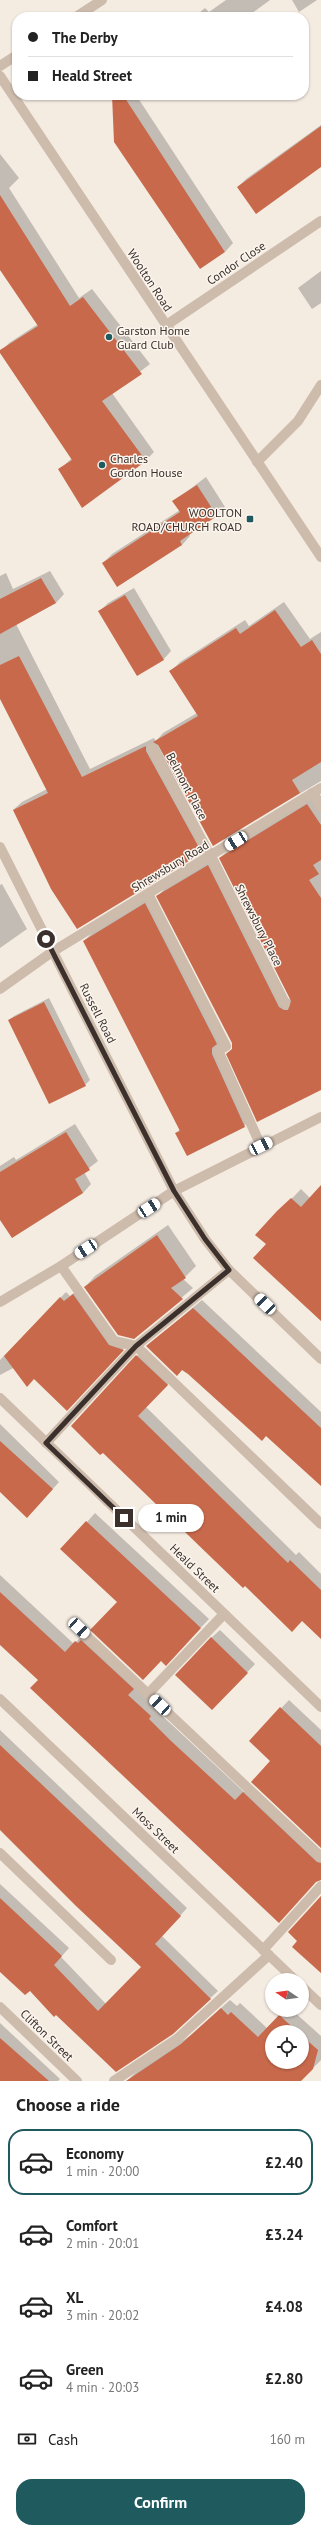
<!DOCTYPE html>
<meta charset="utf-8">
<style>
body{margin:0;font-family:"PT Sans",sans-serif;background:#f2f2f2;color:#222;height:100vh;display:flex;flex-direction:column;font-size:15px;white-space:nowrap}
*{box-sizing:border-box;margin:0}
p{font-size:13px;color:#767676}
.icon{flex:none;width:22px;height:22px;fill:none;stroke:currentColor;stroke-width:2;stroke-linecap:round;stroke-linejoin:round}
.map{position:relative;height:2081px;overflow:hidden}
.sheet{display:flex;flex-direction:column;background:#fff;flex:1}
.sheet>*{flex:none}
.top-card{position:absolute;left:12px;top:12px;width:297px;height:88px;border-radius:16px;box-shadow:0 1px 3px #0004;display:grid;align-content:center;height:88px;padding:0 16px;background:#fff}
.needle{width:26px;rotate:283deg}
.controls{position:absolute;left:265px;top:1973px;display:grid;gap:8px}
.controls a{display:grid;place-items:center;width:44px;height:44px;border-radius:50%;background:#fff;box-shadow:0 1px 3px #0004;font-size:20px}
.end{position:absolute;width:18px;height:18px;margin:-9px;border:5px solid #3b302b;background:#fff;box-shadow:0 0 0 2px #fff}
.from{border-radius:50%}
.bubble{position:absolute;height:28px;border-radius:14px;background:#fff;box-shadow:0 1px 3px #0004;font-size:13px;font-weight:800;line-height:28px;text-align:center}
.car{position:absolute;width:12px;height:24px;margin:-12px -6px;border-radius:5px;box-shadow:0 0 3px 1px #0007;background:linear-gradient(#fff 24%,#345 0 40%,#fff 0 76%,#345 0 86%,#fff 0)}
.top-card b{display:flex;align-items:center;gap:14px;height:38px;font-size:15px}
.top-card b+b{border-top:1px solid #e0e0e0}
.top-card i{width:10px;height:10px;background:#222}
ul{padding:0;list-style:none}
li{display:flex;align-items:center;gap:12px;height:66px;margin:0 8px 6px;padding:0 8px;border:2px solid transparent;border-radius:16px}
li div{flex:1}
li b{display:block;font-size:15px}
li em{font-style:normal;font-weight:800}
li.on{border-color:#1f5a5e}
li>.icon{width:36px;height:36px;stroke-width:1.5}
h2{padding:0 16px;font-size:18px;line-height:48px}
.pay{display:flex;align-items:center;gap:10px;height:44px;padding:0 16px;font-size:15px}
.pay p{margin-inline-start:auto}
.action{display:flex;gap:8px;margin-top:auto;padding:8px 16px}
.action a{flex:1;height:46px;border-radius:16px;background:#1f5a5e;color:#fff;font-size:16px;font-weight:800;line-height:46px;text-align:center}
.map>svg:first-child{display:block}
</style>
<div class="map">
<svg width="321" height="2081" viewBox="0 0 321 2081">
<rect width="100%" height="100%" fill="#f4ebe1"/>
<path fill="#0003" fill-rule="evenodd" d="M226,0H270L247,17H194L205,8L209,12Z
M292,0H317L299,12Z
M113,95H136L233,243L225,252Z
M321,125V166L238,187L246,179Z
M0,154L19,178L9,188L79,298L92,289L150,364L112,393L154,452L145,461L59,470L72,458L0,352L9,343L38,324L0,269Z
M321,271V303L312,309L298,288Z
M206,477L225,507L189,534L190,536L182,545L103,563L112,554L180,510L174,501Z
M50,571L64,594L56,603L16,624L90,769L154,738L209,844L201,852L13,810L22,802L47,789L0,696V576L6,573L13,589Z
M134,588L171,651L163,660L100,611L108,603Z
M284,602L310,639L321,632V781L213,845L158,744L155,742L163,733L197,713L171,671L180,662L245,620L249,626Z
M319,794L321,796V1090L233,1048V1043L158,896L166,887L217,857L288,998L292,1001L220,858L229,849Z
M2,884L27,929L0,948V885Z
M154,895L253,1117L244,1126L187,1155L176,1133L180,1129L84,941L93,932Z
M49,998L90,1080L85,1085L9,1020L14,1016Z
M75,1124L98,1161L84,1172L91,1184L83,1193L12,1237L0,1218V1166L14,1157L16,1160Z
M321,1186V1319L267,1244L257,1235L301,1189L310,1198Z
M168,1225L196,1266L183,1279L193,1288L134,1338L85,1287L95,1276Z
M79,1289L115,1339L128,1344L73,1404L34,1357L0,1375V1360L66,1292L70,1296Z
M202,1300L321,1412V1485L292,1457L189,1373L147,1346Z
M145,1348L175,1377L146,1407L296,1555L299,1552L321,1574V1638L302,1620L245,1584L103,1451L137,1356Z
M0,1424L59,1482L35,1509L0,1490Z
M95,1513L209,1619L174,1656L118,1601L87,1522Z
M0,1575L74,1644L84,1634L158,1707L156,1710L244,1792L251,1785L321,1850V1879L39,1680L0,1642Z
M220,1630L255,1664L221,1700L211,1638Z
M289,1700L321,1730V1847L272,1761L250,1741Z
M0,1730L187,1908L162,1936L218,1991L172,2033L116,2071L30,1990L0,1970V1884L69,1948L61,1957L106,2004L143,1967L0,1828Z
M230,2000L237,2006L240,2003L267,2028L285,2010H292L321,2036V2060L300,2081H127L136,2072L191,2035ZM272,2032H302V2062H272Z
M0,2023L60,2079L58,2081H0Z"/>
<path fill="#c8694b" d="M112,95H123L225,252L200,269L114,142Z
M321,126V167L256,214L237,187Z
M0,195L70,306L83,297L142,374L102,401L146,461L82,508L58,469L72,460L0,353V350L38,326L0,270Z
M197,485L217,516L180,541L182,545L117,587L102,563L180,512L172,501Z
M41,578L56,603L0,634V599Z
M125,595L164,660L137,676L98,611Z
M275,610L301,647L312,640L321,654V762L292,780L300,793L213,846L158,745L153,742L198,716L169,671L236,628L240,634Z
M19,656L82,777L146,746V751L202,853L77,929L51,889L13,810L48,793L0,699V665Z
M307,804L321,825V860L313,865L319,874L309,880L321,898V1090L257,1122L226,1054L232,1049V1043L156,896L208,865L279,1007L284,1010H288L291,1001L219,858Z
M145,903L217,1044L212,1048V1054L245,1127L187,1156L175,1133L180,1131L83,941Z
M44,1002L86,1086L49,1104L8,1020Z
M66,1132L90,1170L75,1179L83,1193L12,1238L0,1220V1172Z
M321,1185V1321L253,1258L266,1244L255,1235L277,1211L291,1198L301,1207Z
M157,1235L186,1278L171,1288L183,1299L134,1339L118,1335L84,1287Z
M73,1294L109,1345L124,1350L67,1411L34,1379L27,1387L4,1356L60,1297L64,1301Z
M193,1308L321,1428V1486L266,1436L262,1441L188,1374L182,1370L177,1376L146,1346Z
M136,1355L168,1385L138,1416L288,1563L290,1560L321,1590V1639L302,1621L292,1632L245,1586L243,1588L103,1453L100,1455L71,1426Z
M0,1441L53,1489L27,1518L0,1492Z
M86,1521L201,1628L166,1666L161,1661L143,1680L90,1630L117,1602L60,1549Z
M0,1592L65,1652L75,1641L78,1643L81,1640L134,1689L128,1695L151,1716L149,1719L170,1740L235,1800L243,1792L317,1862L321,1863V1880L316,1882L279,1923L30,1688L38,1680L0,1645Z
M211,1637L248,1673L212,1710L175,1675Z
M280,1707L321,1746V1848L251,1782L270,1761L249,1741Z
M0,1745L181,1916L155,1944L211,1999L173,2034L116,2072L56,2015L54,2017L30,1991L25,1995L0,1972V1898L62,1956L54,1965L98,2011L141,1967L76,1906L0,1830Z
M321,1896V1973L292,1947L297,1941L288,1932Z
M221,2008L228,2015L231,2012L258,2037L279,2015L298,2032H272V2062H302V2036L318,2050L313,2069L301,2081H126L181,2044Z
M0,2038L49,2081H0Z"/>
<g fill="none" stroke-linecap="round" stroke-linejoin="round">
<path stroke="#cdbbac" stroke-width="10" d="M257,462L298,421L321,385
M312,793L321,807
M148,894L226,1046L218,1051L261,1146
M61,1266L114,1341L136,1346L321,1524
M46,1443L136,1346L229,1270
M79,1629L321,1857
M148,1694L224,1614
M0,1853L111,1960
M263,1950L321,1886
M114,2081L177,2039L269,1955"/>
<path stroke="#cdbbac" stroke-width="10" d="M76,17L102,0
M0,66L17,55
M0,76L321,557
M165,326L321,221
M152,748L211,857L285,1004
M0,847L174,1191L205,1239L229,1270L321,1359
M0,989L52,952L321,788
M0,1302L61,1266L174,1191L321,1117
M0,1398L321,1707
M0,1699L295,1980
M302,1987L321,2005
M0,2007L77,2081"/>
</g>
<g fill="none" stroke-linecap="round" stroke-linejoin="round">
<path stroke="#3b302b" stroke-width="5" d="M46,939L174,1191L205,1239L229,1270L136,1346L46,1443L124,1518"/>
</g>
<g fill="#1f5a5e" stroke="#fbf5ee" stroke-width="1.5">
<circle cx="109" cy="337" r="4"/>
<circle cx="102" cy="465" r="4"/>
<rect x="246" y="515" width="8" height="8" rx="2"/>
</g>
<g text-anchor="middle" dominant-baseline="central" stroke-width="3" stroke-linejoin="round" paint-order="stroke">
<g font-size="12" fill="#3b302b" stroke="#fbf5ee">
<text transform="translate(236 263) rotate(-34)">Condor Close</text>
<text transform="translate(150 280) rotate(57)">Woolton Road</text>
<text transform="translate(187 786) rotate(62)">Belmont Place</text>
<text transform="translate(170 866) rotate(-31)">Shrewsbury Road</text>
<text transform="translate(259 925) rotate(63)">Shrewsbury Place</text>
<text transform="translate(98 1013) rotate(63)">Russell Road</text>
<text transform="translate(195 1568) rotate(44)">Heald Street</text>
<text transform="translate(156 1830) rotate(44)">Moss Street</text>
<text transform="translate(47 2035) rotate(44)">Clifton Street</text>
</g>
<g font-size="12" fill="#3b302b" stroke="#fbf5ee" text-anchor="start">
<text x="117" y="330">Garston Home<tspan x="117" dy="14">Guard Club</tspan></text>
<text x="110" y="458">Charles<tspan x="110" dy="14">Gordon House</tspan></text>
<text x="242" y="512" text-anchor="end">WOOLTON<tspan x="242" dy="14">ROAD/CHURCH ROAD</tspan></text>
</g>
</g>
</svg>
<div class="controls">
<a><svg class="needle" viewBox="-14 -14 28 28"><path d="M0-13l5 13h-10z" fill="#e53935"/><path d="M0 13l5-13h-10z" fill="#767676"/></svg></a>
<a><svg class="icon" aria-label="locate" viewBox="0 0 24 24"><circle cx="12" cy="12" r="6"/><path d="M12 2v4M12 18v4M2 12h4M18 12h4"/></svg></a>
</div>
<i class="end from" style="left:46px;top:939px"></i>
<i class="end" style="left:124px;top:1518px"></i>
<div class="bubble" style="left:138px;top:1504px;width:66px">1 min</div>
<i class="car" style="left:236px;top:841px;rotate:238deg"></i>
<i class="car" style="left:261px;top:1146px;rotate:64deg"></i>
<i class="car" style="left:149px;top:1208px;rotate:57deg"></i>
<i class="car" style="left:86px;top:1249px;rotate:237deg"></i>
<i class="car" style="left:265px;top:1304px;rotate:314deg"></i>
<i class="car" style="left:79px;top:1628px;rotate:133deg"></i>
<i class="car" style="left:160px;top:1705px;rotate:313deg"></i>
<div class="top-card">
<b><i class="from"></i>The Derby</b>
<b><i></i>Heald Street</b>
</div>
</div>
<section class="sheet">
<h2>Choose a ride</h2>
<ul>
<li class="on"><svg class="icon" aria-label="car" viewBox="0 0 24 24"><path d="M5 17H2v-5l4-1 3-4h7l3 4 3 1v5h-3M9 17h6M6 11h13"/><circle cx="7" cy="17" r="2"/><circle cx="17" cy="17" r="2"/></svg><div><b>Economy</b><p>1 min · 20:00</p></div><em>£2.40</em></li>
<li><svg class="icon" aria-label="car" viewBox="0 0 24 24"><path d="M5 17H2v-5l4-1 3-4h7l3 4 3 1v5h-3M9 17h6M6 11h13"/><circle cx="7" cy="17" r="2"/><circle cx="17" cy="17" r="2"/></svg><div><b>Comfort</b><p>2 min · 20:01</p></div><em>£3.24</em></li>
<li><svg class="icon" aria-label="car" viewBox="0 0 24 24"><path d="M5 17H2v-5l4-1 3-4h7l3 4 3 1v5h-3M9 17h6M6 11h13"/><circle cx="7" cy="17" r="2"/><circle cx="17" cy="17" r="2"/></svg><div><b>XL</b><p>3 min · 20:02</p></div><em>£4.08</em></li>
<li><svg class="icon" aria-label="car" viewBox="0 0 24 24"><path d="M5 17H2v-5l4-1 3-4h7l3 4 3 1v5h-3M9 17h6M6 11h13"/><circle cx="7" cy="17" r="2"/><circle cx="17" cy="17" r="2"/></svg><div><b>Green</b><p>4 min · 20:03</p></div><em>£2.80</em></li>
</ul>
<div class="pay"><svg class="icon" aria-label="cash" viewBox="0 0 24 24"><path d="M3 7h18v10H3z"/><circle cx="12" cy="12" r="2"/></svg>Cash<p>160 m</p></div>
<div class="action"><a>Confirm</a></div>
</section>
